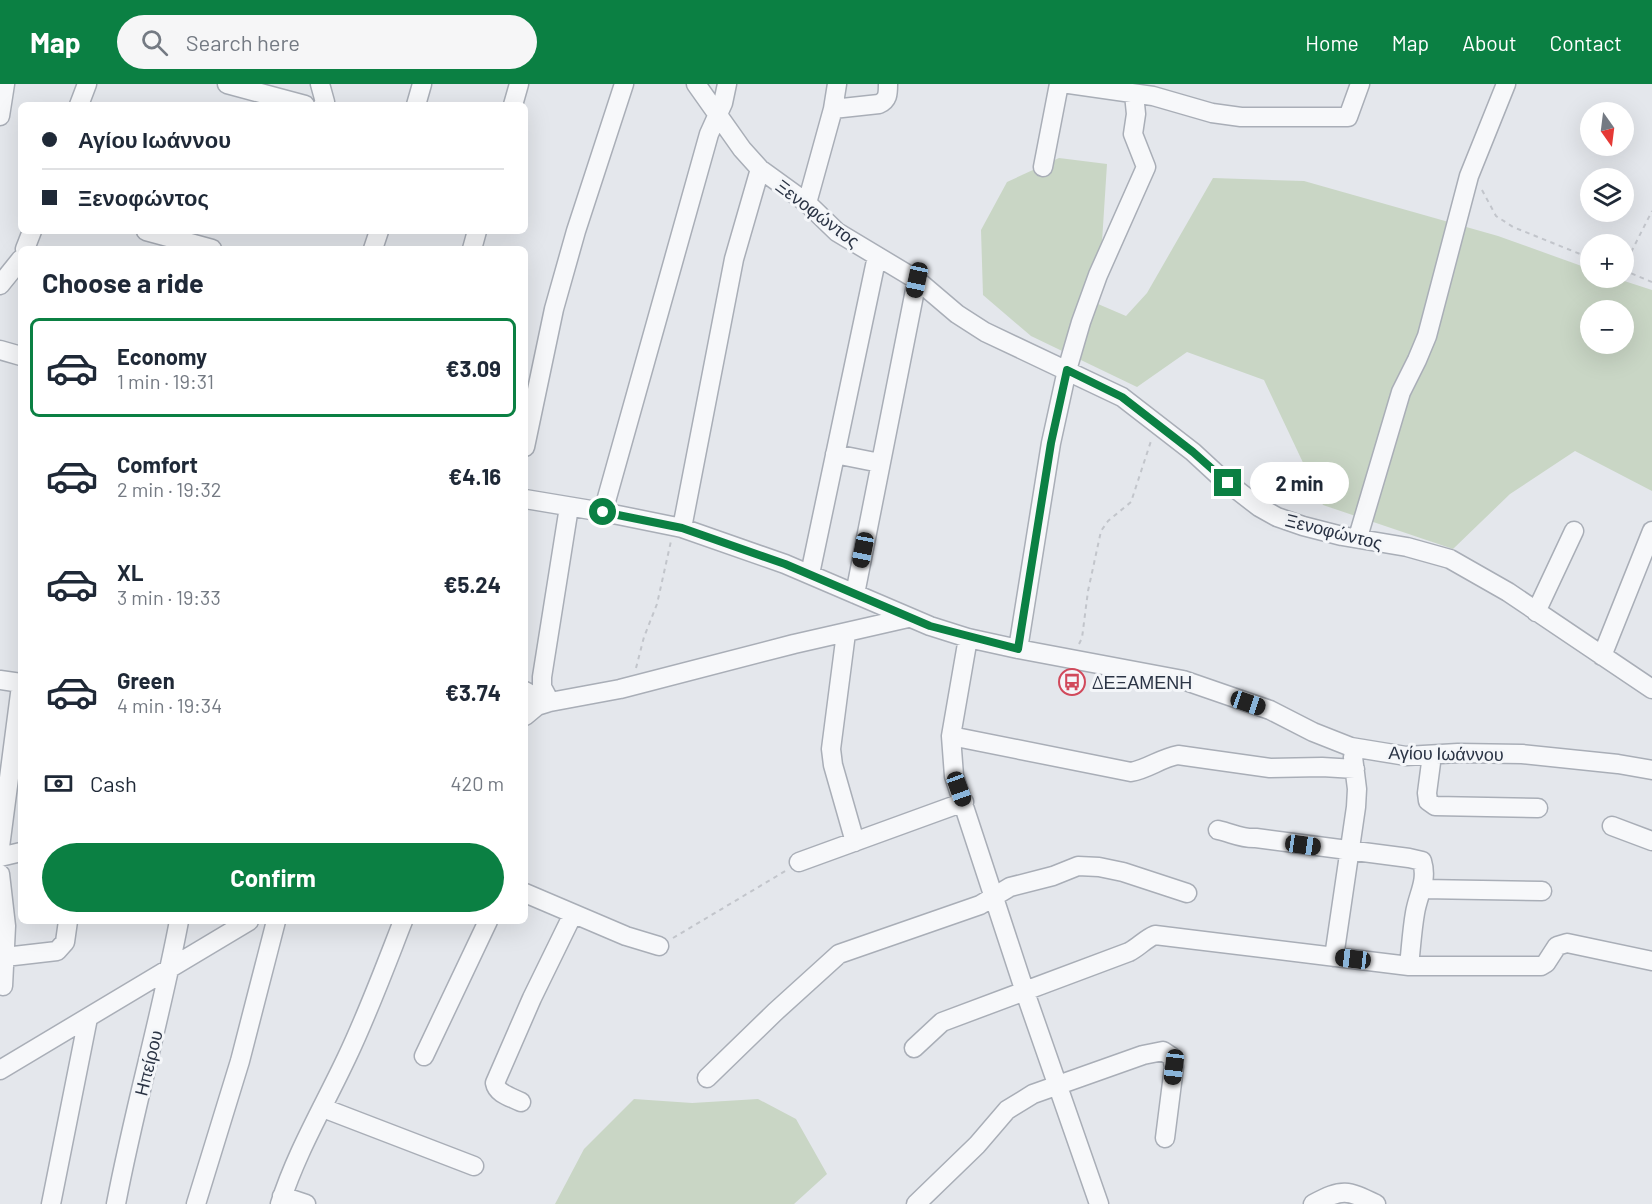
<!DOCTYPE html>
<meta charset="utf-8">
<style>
body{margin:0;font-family:Barlow,sans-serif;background:#f6f6f7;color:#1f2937;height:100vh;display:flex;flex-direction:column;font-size:22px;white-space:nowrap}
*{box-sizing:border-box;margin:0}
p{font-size:20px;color:#747a83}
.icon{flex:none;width:33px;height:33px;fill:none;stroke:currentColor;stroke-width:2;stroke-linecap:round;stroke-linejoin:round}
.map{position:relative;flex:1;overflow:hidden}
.sheet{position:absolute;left:18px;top:162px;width:510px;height:678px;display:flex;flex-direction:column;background:#fff;border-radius:9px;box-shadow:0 6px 24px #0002}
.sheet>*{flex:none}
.hud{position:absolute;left:18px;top:18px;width:510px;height:132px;border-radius:9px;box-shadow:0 6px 24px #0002;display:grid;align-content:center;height:132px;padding:0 24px;background:#fff}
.needle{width:39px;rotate:166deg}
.tools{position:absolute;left:1580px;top:18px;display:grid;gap:12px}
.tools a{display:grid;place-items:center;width:54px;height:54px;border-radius:50%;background:#fff;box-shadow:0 6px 24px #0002;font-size:30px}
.end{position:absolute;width:27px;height:27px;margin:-14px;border:8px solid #0b8043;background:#fff;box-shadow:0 0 0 3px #fff}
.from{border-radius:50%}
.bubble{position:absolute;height:42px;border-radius:21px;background:#fff;box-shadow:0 6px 24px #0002;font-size:20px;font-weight:700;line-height:42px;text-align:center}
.car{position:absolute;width:18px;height:36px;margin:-18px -9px;border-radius:8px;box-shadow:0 0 4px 2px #0007;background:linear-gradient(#222 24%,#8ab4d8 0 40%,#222 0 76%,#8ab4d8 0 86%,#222 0)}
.hud b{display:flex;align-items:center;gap:21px;height:57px;font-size:22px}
.hud b+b{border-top:2px solid #e0e1e3}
.hud i{width:15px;height:15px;background:#1f2937}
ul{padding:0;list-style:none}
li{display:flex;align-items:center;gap:18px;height:99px;margin:0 12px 9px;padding:0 12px;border:3px solid transparent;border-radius:9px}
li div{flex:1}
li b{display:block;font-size:22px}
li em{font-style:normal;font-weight:700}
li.current{border-color:#0b8043}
li>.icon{width:54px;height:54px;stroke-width:1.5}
h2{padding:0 24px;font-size:27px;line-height:72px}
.pay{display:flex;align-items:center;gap:15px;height:66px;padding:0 24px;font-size:22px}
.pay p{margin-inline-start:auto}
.button{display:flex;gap:12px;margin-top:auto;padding:12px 24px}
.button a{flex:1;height:69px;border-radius:36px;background:#0b8043;color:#fff;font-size:24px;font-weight:700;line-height:69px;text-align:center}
header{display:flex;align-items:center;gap:36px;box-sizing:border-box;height:84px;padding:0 30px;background:#0b8043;color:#fff}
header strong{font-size:28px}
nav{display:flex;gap:33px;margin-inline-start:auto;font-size:21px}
.search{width:420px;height:54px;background:#f6f6f7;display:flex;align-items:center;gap:15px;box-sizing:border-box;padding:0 21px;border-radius:33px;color:#747a83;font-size:22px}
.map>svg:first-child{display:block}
</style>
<header>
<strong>Map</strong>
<div class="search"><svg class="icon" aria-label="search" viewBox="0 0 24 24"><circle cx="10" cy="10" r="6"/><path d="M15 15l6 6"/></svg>Search here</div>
<nav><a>Home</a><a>Map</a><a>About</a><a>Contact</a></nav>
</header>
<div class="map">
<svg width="1652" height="1120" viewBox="0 0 1652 1120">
<rect width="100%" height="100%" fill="#e4e7ec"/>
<path fill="#c9d6c5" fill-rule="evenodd" d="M1059,74L1107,80L1098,220L1126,232L1147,209L1213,94L1304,97L1498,152L1590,185V194H1615L1652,206V407L1575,367L1510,410L1453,465L1323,421L1264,296L1187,268L1137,303L1031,252L983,211L981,146L1007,98ZM1590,226H1623V260H1590Z
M634,1015L692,1019L758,1015L796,1035L827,1090L794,1120H555L584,1065Z"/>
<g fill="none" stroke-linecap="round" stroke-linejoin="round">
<defs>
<path id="minor" d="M227,0L305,21
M320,0L325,18L323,21
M696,0L742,65L760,85L807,119L837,148L917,196L957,230L985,248L1122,313L1193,368L1219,392L1259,423L1277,433L1303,442L1342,452L1407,463L1450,475L1508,508L1652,605
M1069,0L1153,12L1212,29L1241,33H1348L1360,0
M79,21L87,0
M416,21L422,0
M513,21L519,0
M833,25L879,20C888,16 888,10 888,0
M0,32L5,0
M1043,83L1059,0
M807,119L833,25L837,0
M146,147L212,165
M25,165L32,147
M373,165L379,147
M472,165L477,147
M0,201L21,175
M0,266L21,272
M525,363L554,225L576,147L624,0
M835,370L880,379
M525,415L603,428L682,444L785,480L930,542L968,554L1018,565L1183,596L1270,626L1313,648L1351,663L1406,672L1458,669L1522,670L1618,680L1652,686
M603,428L709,50L723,19L727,0
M682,444L734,175L760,85
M1358,453L1401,308L1417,276L1427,252L1469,92L1506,0
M810,490L877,172
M855,510L917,196
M1536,528L1574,447
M846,549L831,665L833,681L855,758
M968,554L951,652L954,692L1025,908L1099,1120
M1018,565L1051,359L1067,286L1081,238L1098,191L1146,83L1133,50L1136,30L1134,10
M1602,572L1652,447
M0,596L21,599
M525,607L532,611L537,622
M550,618L542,603V593L569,423
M525,632L537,622L550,618L620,605L794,560L908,534
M951,652L1131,688C1148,685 1161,674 1178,671L1270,684L1322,683L1355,685
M1432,671L1427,709L1428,717L1435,722L1538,724
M1612,742L1652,757
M1218,746C1232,749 1242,755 1256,754L1409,774L1422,777C1428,797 1418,810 1415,829C1412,846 1411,864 1409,882
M0,763L21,602
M0,773L21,768
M799,778L964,718
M0,790L6,842L3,902
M1423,805L1542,807
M525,809L626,852L659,862
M5,873L57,867L65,858L68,837
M1334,873L1356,723L1357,705L1353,673
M914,964L942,938L1129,868C1139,863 1145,855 1155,851L1409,882H1541L1546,879L1557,862L1567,859L1652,877
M424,972L488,837
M0,986L249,837
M707,994L775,928L839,870L980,821L1010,803L1053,792L1078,782L1099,783L1123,788L1187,809
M521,1018C511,1013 497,1010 495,999L532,914L573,830
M323,1024L474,1082
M282,1112L306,1120
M51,1120L88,934
M116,1120C134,1025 161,932 179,837
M196,1120L240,977L276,837
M280,1120C296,1069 324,1022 347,973C368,929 385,883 403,837
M916,1120L977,1061L1007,1026L1033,1010L1143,971L1163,967L1172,973L1174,983L1165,1054
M1313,1120C1343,1104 1347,1106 1376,1120"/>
</defs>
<use href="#minor" stroke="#a9aeb7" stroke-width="21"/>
<path stroke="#c2c5cb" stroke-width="2" stroke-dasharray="4.5 4.5" stroke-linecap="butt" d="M1482,106L1496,132L1513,143L1590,174
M1623,184L1652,127
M1623,186L1652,198
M1079,560L1082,554L1088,507L1101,447L1108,437L1131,418L1151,357
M636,584L644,553L657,520L671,457
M673,854L787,786"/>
<use href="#minor" stroke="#f7f8fa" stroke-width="18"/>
</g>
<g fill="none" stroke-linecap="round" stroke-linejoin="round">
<path stroke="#0b8043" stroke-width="8" d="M603,428L682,444L785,480L930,542L1018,565L1051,359L1067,286L1122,313L1193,368L1228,399"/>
</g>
<defs>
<symbol id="bus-ring" viewBox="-11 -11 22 22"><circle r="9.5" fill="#f4f6f9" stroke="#d1495b" stroke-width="1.5"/><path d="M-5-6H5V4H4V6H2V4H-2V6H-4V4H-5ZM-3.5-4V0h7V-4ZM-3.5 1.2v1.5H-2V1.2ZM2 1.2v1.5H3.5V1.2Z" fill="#d1495b"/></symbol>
</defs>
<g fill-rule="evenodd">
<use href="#bus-ring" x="1057" y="583" width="30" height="30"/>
</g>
<g text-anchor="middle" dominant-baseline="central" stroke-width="6" stroke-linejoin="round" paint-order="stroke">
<g font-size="18" fill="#2b3445" stroke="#f4f6f9">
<text transform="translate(818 129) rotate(37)">Ξενοφώντος</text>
<text transform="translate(1334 447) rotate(14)">Ξενοφώντος</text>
<text transform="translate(1446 669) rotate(1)">Αγίου Ιωάννου</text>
<text transform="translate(148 979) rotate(-76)">Ηπείρου</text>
</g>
<g font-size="18" fill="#2b3445" stroke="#f4f6f9" text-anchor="start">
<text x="1092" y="598">ΔΕΞΑΜΕΝΗ</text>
</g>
</g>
</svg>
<div class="tools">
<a><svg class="needle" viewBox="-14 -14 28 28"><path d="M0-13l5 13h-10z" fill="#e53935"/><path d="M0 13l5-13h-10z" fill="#747a83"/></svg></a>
<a><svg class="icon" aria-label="layers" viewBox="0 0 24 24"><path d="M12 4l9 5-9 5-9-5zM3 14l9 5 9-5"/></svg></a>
<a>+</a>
<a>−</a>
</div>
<i class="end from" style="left:603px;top:428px"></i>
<i class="end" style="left:1228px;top:399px"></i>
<div class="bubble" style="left:1250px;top:378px;width:99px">2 min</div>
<i class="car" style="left:917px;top:196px;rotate:192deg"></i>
<i class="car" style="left:863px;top:466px;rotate:191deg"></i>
<i class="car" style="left:1248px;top:619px;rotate:109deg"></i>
<i class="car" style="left:959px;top:705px;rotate:160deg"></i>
<i class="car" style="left:1303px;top:761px;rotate:98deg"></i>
<i class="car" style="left:1353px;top:875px;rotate:277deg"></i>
<i class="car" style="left:1174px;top:983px;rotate:187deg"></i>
<div class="hud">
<b><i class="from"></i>Αγίου Ιωάννου</b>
<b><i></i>Ξενοφώντος</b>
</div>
<section class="sheet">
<h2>Choose a ride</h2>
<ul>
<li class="current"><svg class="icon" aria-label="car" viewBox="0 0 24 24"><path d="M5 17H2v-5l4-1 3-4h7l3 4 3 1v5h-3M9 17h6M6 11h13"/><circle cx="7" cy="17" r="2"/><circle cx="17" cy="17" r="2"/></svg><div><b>Economy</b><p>1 min · 19:31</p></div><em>€3.09</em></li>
<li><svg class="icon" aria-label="car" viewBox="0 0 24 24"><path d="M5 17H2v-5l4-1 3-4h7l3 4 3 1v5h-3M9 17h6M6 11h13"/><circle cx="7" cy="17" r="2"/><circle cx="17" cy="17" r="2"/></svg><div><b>Comfort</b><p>2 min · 19:32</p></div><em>€4.16</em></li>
<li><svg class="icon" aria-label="car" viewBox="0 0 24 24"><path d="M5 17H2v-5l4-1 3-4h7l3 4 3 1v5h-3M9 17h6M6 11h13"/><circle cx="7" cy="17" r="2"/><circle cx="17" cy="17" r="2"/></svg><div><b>XL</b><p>3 min · 19:33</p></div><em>€5.24</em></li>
<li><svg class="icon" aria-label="car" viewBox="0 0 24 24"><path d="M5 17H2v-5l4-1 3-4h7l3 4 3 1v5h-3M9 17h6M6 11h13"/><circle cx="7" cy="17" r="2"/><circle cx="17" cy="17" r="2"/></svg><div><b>Green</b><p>4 min · 19:34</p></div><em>€3.74</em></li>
</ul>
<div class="pay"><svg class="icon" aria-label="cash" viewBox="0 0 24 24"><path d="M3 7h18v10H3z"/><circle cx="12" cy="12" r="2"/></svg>Cash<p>420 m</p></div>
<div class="button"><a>Confirm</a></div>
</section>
</div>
